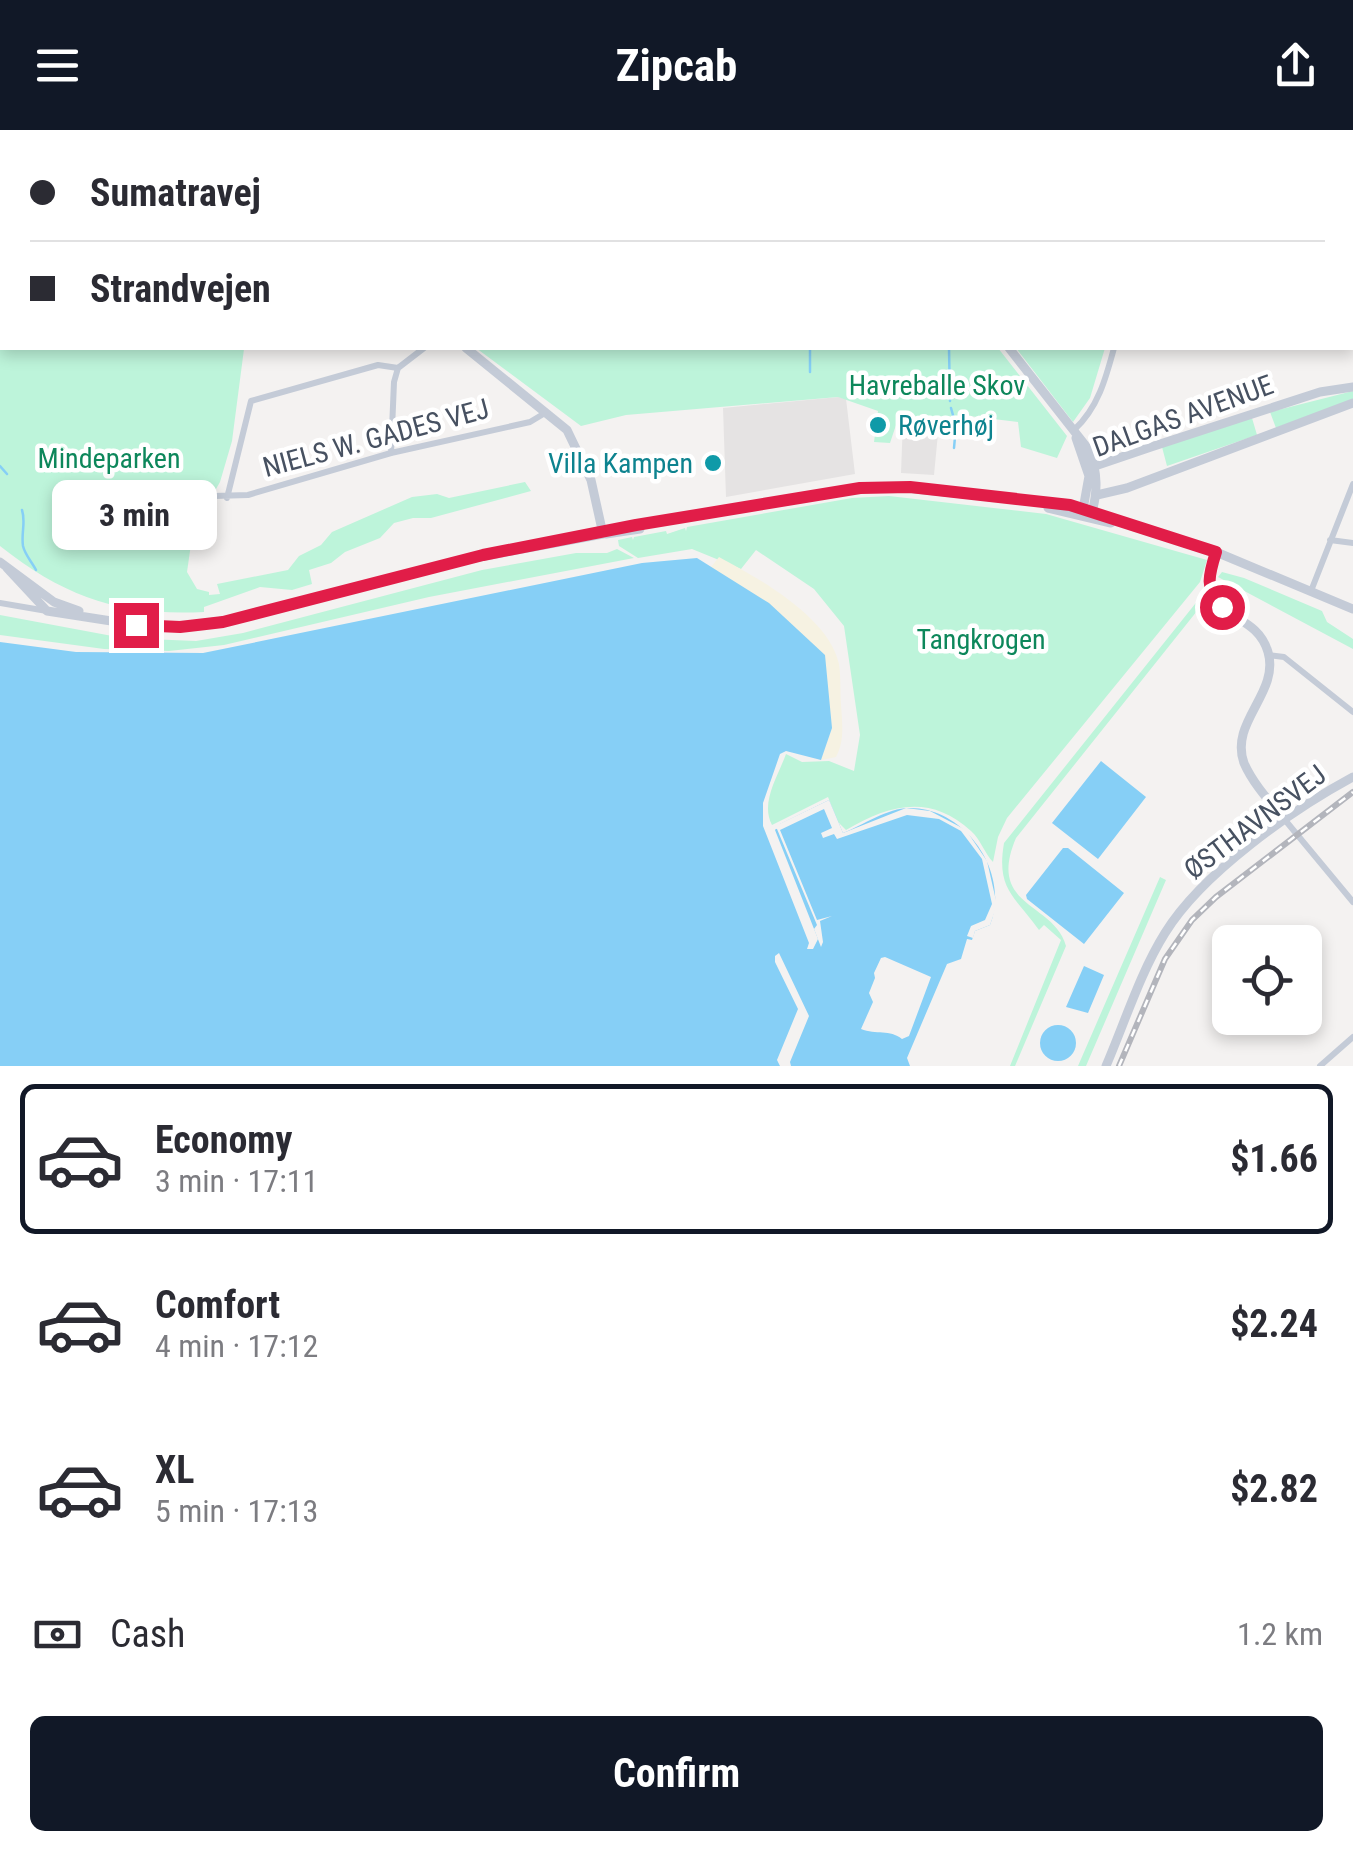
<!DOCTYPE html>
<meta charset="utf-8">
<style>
body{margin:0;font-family:"Roboto Condensed",sans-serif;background:#f7f7f7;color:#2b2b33;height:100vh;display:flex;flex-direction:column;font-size:38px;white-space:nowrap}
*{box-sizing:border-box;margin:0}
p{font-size:32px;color:#7c7c81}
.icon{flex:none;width:55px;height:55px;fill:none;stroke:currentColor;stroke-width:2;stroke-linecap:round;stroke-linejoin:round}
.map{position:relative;height:936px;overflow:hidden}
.details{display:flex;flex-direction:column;background:#fff;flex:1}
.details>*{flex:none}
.hud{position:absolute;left:0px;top:0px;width:1355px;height:220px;box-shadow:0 5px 15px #0003;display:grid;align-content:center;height:220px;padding:0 30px;background:#fff}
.fabs{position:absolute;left:1212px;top:795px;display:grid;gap:20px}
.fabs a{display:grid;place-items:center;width:110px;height:110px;border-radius:15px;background:#fff;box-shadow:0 5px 15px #0003;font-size:50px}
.end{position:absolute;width:45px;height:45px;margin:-22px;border:12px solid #e11d48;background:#fff;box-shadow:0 0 0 5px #fff}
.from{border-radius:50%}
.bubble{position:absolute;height:70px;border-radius:15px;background:#fff;box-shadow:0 5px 15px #0003;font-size:32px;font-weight:700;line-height:70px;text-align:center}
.hud b{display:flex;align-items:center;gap:35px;height:95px;font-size:38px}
.hud b+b{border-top:2px solid #e1e1e2}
.hud i{width:25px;height:25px;background:#2b2b33}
ul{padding:18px 0 0;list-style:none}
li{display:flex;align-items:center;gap:30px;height:150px;margin:0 20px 15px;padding:0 10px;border:5px solid transparent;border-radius:15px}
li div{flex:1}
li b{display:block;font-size:38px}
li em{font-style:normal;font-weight:700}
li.on{border-color:#111827}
li>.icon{width:90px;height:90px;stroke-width:1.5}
.pay{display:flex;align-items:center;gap:25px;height:110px;padding:0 30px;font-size:38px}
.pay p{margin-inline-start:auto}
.action{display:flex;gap:20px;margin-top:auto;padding:20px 30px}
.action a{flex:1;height:115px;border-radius:15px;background:#111827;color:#fff;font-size:40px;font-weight:700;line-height:115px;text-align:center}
header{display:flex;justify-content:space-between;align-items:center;height:130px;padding:0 30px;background:#111827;color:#fff;font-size:45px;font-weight:700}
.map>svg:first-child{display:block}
</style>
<header><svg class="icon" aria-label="menu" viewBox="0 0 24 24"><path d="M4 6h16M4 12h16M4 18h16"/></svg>Zipcab<svg class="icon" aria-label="share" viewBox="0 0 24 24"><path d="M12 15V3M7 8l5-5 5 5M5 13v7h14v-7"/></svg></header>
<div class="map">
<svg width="1353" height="936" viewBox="0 0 1353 936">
<rect width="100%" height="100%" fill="#f4f2f1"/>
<path fill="#e5e3e3" d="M839,267L846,269L855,344L726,367L723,278Z
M903,290L939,293L934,345L901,343Z"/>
<path fill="#bdf4da" d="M0,0L296,2H2V218H250L244,219L232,311L220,352L200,387L191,414L187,442L197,459L209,462V465L220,464L217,454L288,440L299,426L321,415L332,402L412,367L437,364L449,368L525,352L531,361L431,388H413L394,393L380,408L345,422L331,433L309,440L312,454L292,460L260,457L204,477V482C120,486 66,468 0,416Z
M314,0H809L813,2H315Z
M476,218H998L1067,306L1057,328L1021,317L1018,292L969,286L939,293L898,289L890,313L874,312L878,281L838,267L626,285L581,296Z
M1016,218H1105L1090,268L1073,292Z
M1353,261V269L1276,298L1270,282Z
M1252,288L1257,305L1167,336L1162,317Z
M889,366L1046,384L1207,430L1200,452L1007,688L998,707L993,732C985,724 981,710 971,701C930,663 888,675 846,700L838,692L828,667L772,695C760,673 778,646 786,624L802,632L829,631L854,641L860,605L844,496L814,459L756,420L741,439L692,419L638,428L619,416L618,410L632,407L633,410L634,407L666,401L667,404L685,398L686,401L687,397L852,368Z
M617,419L634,428L429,467L224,515L169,521L104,519L0,505V485L123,508L196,511L243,503L482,440L576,423H607Z
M1222,442L1244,448L1322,481L1327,492L1353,509V519L1218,447Z
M1199,469L1201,476L1016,708C986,778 1054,772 1066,816L1015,936H1010L1061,810L1044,795L1039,800C1015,766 996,760 1004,713Z
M1160,747L1166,750L1086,936H1078Z"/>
<path fill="#f6f2e2" d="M719,427C758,448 829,487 839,534C841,547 840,561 841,574C842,592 845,611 836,627L821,630L832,598L711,437Z"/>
<path fill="#86cff6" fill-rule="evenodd" d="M697,428L769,473L825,525L832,598L821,630L786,621L780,624L763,673V696L809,813L807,819H813L818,809L775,700L780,694L829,670L843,703C863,695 888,678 909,678C966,677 1011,744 990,795L975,801L972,810L967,809L961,829L947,834L907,928L910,936H791L790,932L809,886L779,823L775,826V832L798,879L777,930L780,936H0V512L76,522L203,523L642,433ZM885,827L931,847L909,906L902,909C890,899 876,905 861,899L873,872L869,863L875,848L874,843L881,828Z
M1101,631L1146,667L1098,729L1052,693Z
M1063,718H1068L1124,763L1084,814L1027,769L1026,765Z
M1084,836L1104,845L1088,883L1066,877Z
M1040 913a18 18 0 1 1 36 0a18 18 0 1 1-36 0Z"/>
<path fill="#f4f2f1" d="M829,670L843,703L906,678L930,681L966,700L987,731L997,775L990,795L975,801L973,808L967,806L971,796L985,790L992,774L982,729L961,701L939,689L907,685L837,709L834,704L823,708L821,703L832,698L824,679L780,700L817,790L832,786L820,791L823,812L821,817L814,799L817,795L777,699L771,698Z"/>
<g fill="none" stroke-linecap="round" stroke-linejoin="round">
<path stroke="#86cff6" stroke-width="2.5" d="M681,0L683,2
M872,0V2
M368,2L369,0
M602,2L604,0
M750,218H753
M810,218V242
M949,218L950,271
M951,278L956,296L954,318
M0,336L7,344
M22,380C26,392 21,403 23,416C25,425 32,432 36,440"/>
<path stroke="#c4cbd7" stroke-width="6" d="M1096,0V2
M1249,0L1283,2
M1298,0V2
M1352,7H1353
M1352,138H1353
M1074,300C1098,278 1106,248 1114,218
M391,323L394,252L398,238
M214,366L248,365L391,323L530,292L545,283
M227,368L251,271L378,235L398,238L424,218
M1330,410L1353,413
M1311,461L1353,354
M0,473L47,481
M1268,525L1284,527L1353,582
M1285,690L1353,772
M1320,936L1353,907"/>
<path stroke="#c4cbd7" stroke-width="9" d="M309,0L311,2
M832,0L836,2
M466,218L567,300L591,350L603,404
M1009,218L1089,320C1098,343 1098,362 1091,386
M1076,308L1089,346L1082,385
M1089,346L1095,336L1151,317L1320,262L1353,257
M1097,365L1127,358L1353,273
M1048,378L1111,393
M1141,399L1216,422L1353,479
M606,404L640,399
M1216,422C1191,496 1254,474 1268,522C1280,563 1229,592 1244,633C1253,654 1271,673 1285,690
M0,432L54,472L79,481
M7,438L47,481L137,495L180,497L242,488L458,431L603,404L614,399L854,359L896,357L1070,375L1145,400
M1106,936C1125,892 1140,843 1165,803C1202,743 1292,680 1353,647"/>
<defs>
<path id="rail" d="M1119,936L1165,829L1192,790L1216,767L1353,662"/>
</defs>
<use href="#rail" stroke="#b3b5bc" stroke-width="6"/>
<use href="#rail" stroke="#fff" stroke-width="2.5" stroke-dasharray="8" stroke-linecap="butt"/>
</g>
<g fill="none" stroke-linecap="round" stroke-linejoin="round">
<path stroke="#e11d48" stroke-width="12" d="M136,495L180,497L223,492L483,425L636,395L860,358L910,357L1070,375L1216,422C1209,444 1204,460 1222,477"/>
</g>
<g fill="#0f9aa8" stroke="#fff" stroke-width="4">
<circle cx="878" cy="295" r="10"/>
<circle cx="713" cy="333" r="10"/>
</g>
<g text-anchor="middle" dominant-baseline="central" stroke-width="9" stroke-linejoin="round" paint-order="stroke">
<g font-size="28" fill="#0d875b" stroke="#fff">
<text x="937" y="255">Havreballe Skov</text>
<text x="109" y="328">Mindeparken</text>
<text x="981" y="509">Tangkrogen</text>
</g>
<g font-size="28" fill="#475161" stroke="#fff">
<text transform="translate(1183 286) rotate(-20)">DALGAS AVENUE</text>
<text transform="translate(376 308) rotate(-15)">NIELS W. GADES VEJ</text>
<text transform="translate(1255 692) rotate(-37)">ØSTHAVNSVEJ</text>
</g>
<g font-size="28" fill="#0d838f" stroke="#fff" text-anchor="start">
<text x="898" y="295">Røverhøj</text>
<text x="693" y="333" text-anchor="end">Villa Kampen</text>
</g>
</g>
</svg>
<div class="fabs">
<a><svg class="icon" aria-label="locate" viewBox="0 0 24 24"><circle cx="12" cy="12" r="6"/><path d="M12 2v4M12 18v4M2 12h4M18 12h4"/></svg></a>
</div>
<i class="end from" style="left:1222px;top:477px"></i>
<i class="end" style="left:136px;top:495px"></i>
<div class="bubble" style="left:52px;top:350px;width:165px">3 min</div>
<div class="hud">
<b><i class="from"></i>Sumatravej</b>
<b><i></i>Strandvejen</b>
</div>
</div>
<section class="details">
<ul>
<li class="on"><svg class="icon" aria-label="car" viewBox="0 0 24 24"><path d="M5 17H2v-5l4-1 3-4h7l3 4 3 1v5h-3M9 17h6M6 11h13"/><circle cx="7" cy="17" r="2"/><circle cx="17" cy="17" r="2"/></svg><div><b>Economy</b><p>3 min · 17:11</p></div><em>$1.66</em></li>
<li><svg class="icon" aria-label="car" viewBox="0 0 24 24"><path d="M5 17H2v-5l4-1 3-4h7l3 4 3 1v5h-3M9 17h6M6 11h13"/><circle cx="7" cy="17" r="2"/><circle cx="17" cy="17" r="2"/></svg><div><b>Comfort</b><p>4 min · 17:12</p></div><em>$2.24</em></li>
<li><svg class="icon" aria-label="car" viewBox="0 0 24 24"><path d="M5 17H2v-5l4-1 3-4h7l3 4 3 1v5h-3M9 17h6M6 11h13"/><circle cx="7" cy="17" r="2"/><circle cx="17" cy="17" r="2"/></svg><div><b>XL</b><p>5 min · 17:13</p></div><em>$2.82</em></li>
</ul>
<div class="pay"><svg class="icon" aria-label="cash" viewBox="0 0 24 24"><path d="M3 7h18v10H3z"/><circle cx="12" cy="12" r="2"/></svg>Cash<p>1.2 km</p></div>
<div class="action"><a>Confirm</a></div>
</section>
